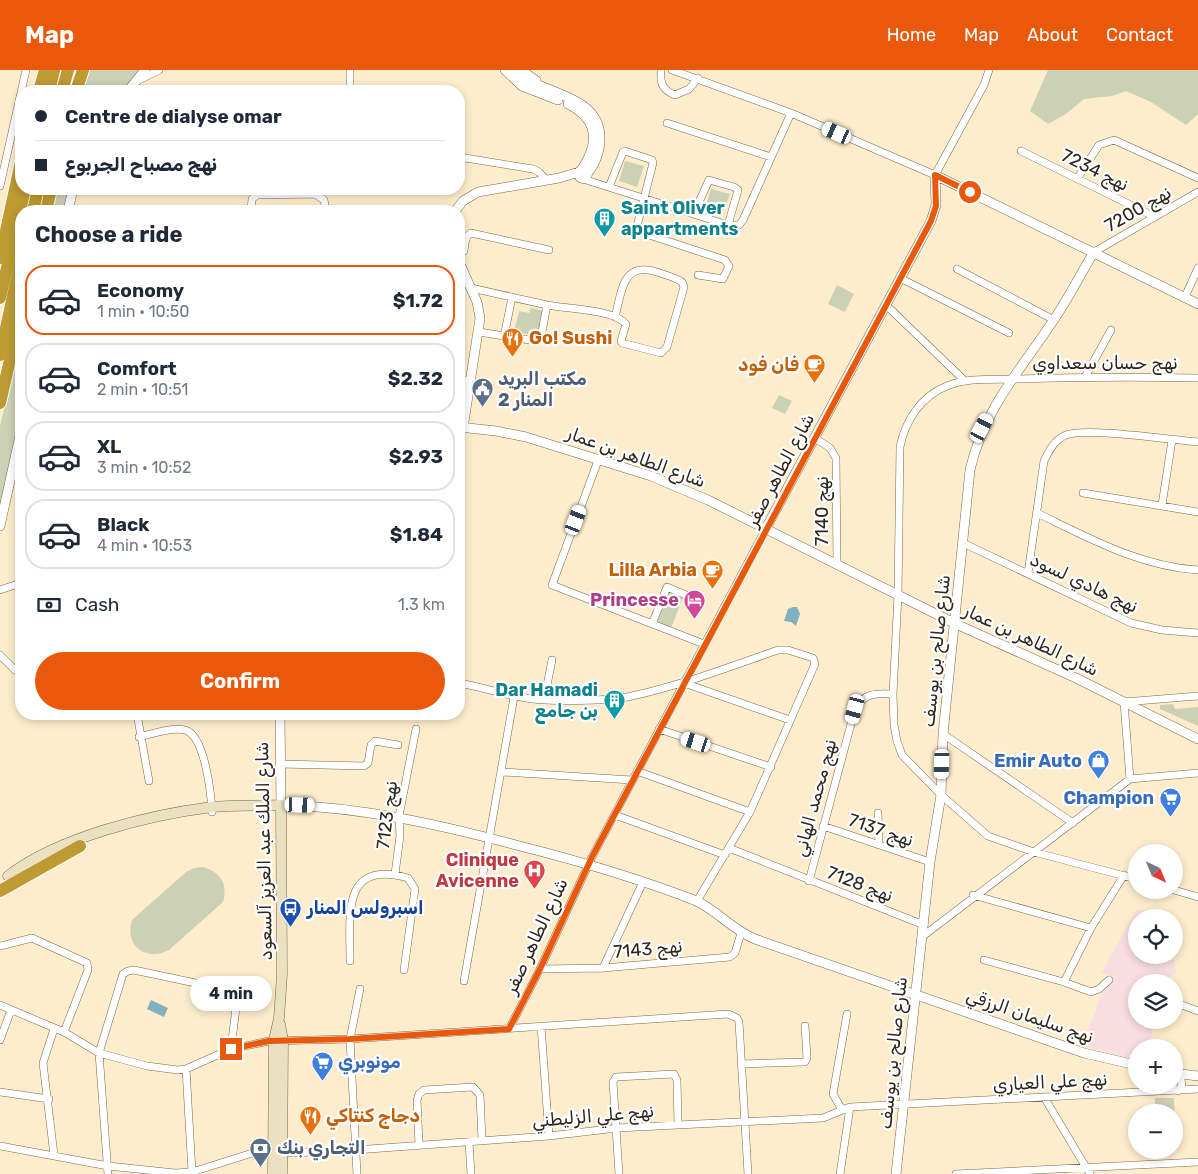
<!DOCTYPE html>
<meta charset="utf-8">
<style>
body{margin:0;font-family:Rubik,Cairo,sans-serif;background:#f6f6f7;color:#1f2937;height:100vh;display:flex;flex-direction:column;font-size:19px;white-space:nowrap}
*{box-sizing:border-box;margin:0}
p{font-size:16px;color:#747a83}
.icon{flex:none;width:28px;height:28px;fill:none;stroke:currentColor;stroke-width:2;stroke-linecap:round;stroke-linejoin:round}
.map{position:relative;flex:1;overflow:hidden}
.details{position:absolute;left:15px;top:135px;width:450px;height:515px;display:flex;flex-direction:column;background:#fff;border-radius:20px;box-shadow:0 2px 8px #0003}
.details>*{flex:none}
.guide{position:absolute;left:15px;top:15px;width:450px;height:110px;border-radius:20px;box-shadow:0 2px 8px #0003;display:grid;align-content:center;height:110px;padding:0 20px;background:#fff}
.needle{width:32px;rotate:136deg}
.tools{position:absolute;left:1128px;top:774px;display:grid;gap:10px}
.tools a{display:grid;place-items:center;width:55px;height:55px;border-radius:50%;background:#fff;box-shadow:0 2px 8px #0003;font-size:25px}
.end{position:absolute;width:22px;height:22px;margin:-11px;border:6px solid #ea580c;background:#fff;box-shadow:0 0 0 2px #fff}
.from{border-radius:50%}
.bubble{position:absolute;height:35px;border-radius:18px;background:#fff;box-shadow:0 2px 8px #0003;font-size:16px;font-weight:700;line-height:35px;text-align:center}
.car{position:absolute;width:15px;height:30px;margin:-15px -8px;border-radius:6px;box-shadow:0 0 4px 1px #0007;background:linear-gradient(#fff 24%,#345 0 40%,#fff 0 76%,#345 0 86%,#fff 0)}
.guide b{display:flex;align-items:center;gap:18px;height:48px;font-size:19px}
.guide b+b{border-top:1px solid #e0e1e3}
.guide i{width:12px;height:12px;background:#1f2937}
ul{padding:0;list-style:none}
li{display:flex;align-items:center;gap:15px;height:70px;margin:0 10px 8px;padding:0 10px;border:2px solid #e0e1e3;border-radius:20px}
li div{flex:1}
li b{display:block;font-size:19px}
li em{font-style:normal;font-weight:700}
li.on{border-color:#ea580c}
li>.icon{width:45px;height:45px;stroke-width:1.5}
h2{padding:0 20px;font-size:22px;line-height:60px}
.pay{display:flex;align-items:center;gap:12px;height:55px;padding:0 20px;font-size:19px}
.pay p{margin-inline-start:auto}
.action{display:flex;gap:10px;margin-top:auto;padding:10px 20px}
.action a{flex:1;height:58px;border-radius:30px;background:#ea580c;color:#fff;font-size:20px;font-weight:700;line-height:58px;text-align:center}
header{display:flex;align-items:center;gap:30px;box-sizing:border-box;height:70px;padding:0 25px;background:#ea580c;color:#fff}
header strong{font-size:24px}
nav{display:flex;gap:28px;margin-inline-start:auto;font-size:18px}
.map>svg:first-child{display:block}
</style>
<header>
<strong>Map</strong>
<nav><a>Home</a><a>Map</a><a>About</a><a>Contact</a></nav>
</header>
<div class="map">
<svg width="1198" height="1104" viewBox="0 0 1198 1104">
<rect width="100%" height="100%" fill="#feedcd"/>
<path fill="#f9dee1" d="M1136,840L1167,847L1136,848V885H1168L1165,892L1174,890L1176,904L1162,909L1163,912H1136V950H1155L1149,977L1136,978V990L1083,976L1104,917L1112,915L1111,905L1101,904Z"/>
<path fill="#ccd0b5" d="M89,0H142L122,21H83Z
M1048,0H1198V44L1186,55L1151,32L1126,21L1112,26L1084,29L1066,44L1048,54L1030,41Z
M625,91L644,96L637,117L619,111Z
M58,119H69L64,141H52Z
M711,119L730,124L722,144L705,138Z
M837,215L854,224L845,242L828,234Z
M531,238L543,241L537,267L514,261L519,241L529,243Z
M21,270V340L0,438V356Z
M779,325L792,331L785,344L772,338Z
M669,523L683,528L671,558L657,553Z
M1173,634L1175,639L1198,637V656L1160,639V635Z
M203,797C221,802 228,814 223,832L169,880C146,892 124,876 132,850L186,802L194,798Z
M1155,1028H1174L1175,1058L1174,1042H1155Z"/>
<path fill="#81b1bf" d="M793,537H797L800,544L796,556L791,552L784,551L788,539Z
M151,930L168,938L164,947L147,939Z"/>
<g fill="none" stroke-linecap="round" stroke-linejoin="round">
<defs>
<path id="minor" d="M523,0L537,10
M661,0C660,13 662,20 675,25L689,19L698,8
M672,0L791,43L935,105L984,15L989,0
M139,10L159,0
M350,21V0
M667,53L771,87
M1021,81L1155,147
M459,87L533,99L539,102L546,110
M583,109L728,155H739L743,150L791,43
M1077,109L1099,75L1114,70L1198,108
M0,116L26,0
M609,117L623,82L625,81L652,90L653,93L637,156L643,163L725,190L729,196L723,209L698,205
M251,141L252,129L257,125L315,124L324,130L326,141
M694,143L709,110L734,117L738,120L728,155
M459,182L464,181L466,167L471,163L549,180
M1094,182L1198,122
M957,199L1054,250
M902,209L1009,263
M471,218L547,235L541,267L536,271L479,262
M1185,227L1198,198
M547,235C566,239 613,239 626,254L621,271L622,273L661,283L667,277L684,217L682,212C675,207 665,205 657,202C622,191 622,221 615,247
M887,236L965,311
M504,267L512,227
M1085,307L1111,260
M815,368L830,378L836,388L837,494
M599,388L552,515L704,574
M1083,423L1198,442
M1162,435L1172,370
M1037,443C1089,468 1139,496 1198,500
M963,473L1131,553L1162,560L1198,563
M1028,503L1044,391C1049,381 1054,370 1066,365C1086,357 1171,370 1198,372
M0,520L21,513
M652,554L667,517L693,528
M0,585L15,600
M459,613C488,618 515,629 545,630C566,631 612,631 632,626C682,615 729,597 778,580H788L813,588L815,594L750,742L697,831
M684,613L790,650
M544,630L552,590
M137,644L149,711
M659,659L771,697
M943,664L1073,753
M139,667C152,664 171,657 185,660C205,665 211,724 212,742
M280,694L364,696L368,693L371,675L375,671L398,675
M637,701L750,742
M503,702L632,710
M1130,709L1124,632L1198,626
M878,743L879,775
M615,745L725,785
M823,756L930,792
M729,778L924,855
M395,804L400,766L399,746L416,659
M1136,809L1034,782L988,766L941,725L902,685L897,671L894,655L893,624L898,525L900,377C905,351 921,326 947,316C969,307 995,310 1019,309C1078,307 1138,307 1198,308
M809,811L855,639C864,623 876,623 893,624
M1174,820L1198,827
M973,825L1091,858
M923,866L1130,709L1198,703
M0,876L32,868L87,893L88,900L64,962
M984,890L1064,912L1091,922L1099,919L1109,910
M350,891C350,845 341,789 408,808L415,819L404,900
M603,898L643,812
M540,899L603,898L730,887L735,883L741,863
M464,911L514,627
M1064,912L1091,858L1124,805
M1174,932L1198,941
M0,935L64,962L99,983L147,996L178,1000L186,999L231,979L269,971L350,969L728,944L737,948L739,952L748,1104
M541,956L549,1066
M509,959L540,899L592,787L765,460
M0,970L11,940
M742,994L805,992L807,988L805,956
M186,999L192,1102
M1178,1021L1182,1015L1180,1004
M0,1022L49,1029
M1044,1027L1090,1104
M842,1040L833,1024L847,944
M469,1072L471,1104
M419,1075L417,1030L419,1024L424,1020L473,1017L480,1025L482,1070
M0,1076L108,1096L175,1103L192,1102L262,1080L292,1083L355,1080L549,1066L617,1058L823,1048L850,1037L1198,1019
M54,1085L43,993L54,959
M108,1104L99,983L123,904L128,901L134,900L233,921L237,929L231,979
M357,1104L350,969L360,919
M619,1104L613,1012L616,1007L674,1004L677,1010L678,1054
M840,1104L850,1037
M956,1104L1198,1092"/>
<path id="tertiary" d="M505,0L522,16L558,30
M514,0C539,25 600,23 600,68C600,82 595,94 587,104
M128,21L145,0
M568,34C598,49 600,72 582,99
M578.5 104a4.5 4.5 0 1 1 9 0a4.5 4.5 0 1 1-9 0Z
M935,105L1198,234
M68,141L73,119
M455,141L463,131L478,122L559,108L579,102
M459,192L477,232L480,248L463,358
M459,310L469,312
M459,357L496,361L526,367L651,406L708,430L956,554L1076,608L1198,669
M0,456L21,361
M765,460L931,151L936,135L935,105
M280,644L281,735C363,737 441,755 520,776C579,791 637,808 694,830C716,839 732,860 755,869L1084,983L1136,995
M1174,1003L1198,1006
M896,1104L930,792L941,725L943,664L970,400C984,339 1019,302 1053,251C1068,229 1080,205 1094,182"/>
<path id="secondary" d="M8,806C59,767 149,745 212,737C235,735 258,736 281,735L282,904L279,948L274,970L273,1104
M280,954L283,971L282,1104"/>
<path id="motorway" d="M39,21L45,0
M49,21L54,0
M62,21L68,0
M76,21L83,0
M33,141L38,119
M46,141L51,119
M0,188L21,92
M0,228L25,119
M0,285L21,190
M0,333L21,242
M0,821L80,776"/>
</defs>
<use href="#minor" stroke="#77684b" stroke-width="8"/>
<use href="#tertiary" stroke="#77684b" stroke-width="10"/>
<use href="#secondary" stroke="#77684b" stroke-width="11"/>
<use href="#motorway" stroke="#fff" stroke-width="14"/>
<use href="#minor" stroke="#fff" stroke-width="7"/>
<use href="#tertiary" stroke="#fff" stroke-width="9"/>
<use href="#secondary" stroke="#ebe1c2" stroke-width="10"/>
<use href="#motorway" stroke="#bd9a32" stroke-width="12"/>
</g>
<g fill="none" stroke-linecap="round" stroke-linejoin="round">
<path stroke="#ea580c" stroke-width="6" d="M231,979L269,971L350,969L509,959L540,899L592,787L931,151L936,136L935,105L970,122"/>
</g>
<defs>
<symbol id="building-pin" viewBox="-11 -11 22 30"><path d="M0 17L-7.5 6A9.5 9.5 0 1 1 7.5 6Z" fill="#0f9aa8" stroke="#fff"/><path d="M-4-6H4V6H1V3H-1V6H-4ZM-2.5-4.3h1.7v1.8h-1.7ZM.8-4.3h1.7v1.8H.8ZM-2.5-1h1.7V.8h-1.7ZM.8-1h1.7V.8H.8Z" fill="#fff"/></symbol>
<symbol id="restaurant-pin" viewBox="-11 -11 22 30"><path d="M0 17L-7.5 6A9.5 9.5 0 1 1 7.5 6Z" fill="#e8710a" stroke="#fff"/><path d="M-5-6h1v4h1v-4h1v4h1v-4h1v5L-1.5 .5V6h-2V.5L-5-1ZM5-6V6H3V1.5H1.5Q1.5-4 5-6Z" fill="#fff"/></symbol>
<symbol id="cafe-pin" viewBox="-11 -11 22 30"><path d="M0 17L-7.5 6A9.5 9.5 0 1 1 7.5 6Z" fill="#e8710a" stroke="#fff"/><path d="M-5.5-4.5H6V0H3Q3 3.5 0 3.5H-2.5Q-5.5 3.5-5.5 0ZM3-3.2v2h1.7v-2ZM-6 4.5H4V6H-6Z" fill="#fff"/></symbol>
<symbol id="civic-pin" viewBox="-11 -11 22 30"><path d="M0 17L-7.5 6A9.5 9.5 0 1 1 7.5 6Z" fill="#5c6f8a" stroke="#fff"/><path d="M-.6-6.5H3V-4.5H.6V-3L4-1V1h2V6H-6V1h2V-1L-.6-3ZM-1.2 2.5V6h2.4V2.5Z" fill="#fff"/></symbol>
<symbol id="hotel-pin" viewBox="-11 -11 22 30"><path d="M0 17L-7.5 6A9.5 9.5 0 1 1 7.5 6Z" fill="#d1479c" stroke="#fff"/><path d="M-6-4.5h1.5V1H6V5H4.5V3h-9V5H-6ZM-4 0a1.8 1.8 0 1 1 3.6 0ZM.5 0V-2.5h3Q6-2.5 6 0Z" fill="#fff"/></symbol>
<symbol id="shop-pin" viewBox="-11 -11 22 30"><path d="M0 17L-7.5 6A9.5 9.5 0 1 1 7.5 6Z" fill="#3f7fe0" stroke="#fff"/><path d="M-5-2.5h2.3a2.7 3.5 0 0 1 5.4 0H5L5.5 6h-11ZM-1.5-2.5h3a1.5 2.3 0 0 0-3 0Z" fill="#fff"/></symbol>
<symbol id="supermarket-pin" viewBox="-11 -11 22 30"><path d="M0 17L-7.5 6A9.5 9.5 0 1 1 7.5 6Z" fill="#3f7fe0" stroke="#fff"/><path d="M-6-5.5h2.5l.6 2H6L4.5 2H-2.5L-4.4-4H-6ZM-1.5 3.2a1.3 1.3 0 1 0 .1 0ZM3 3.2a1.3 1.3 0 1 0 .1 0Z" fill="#fff"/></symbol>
<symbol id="hospital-pin" viewBox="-11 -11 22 30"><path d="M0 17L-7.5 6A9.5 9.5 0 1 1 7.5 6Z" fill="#e0444e" stroke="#fff"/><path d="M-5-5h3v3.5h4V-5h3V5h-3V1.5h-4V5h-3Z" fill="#fff"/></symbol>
<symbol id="bus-pin" viewBox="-11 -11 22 30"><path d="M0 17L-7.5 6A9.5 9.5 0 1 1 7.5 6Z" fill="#1a4fb4" stroke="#fff"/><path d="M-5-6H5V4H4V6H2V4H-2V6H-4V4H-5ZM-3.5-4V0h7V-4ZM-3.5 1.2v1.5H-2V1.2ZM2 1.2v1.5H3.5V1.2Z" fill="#fff"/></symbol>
<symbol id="bank-pin" viewBox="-11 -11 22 30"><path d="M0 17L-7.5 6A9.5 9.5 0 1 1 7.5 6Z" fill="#5c6f8a" stroke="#fff"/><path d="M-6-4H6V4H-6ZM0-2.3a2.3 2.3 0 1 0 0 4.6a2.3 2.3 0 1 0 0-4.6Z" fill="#fff"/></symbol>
</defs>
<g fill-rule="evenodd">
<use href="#building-pin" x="592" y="136" width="25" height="34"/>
<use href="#restaurant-pin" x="500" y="256" width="25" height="34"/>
<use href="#cafe-pin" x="802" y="282" width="25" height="34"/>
<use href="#civic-pin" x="470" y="306" width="25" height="34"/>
<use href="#cafe-pin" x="700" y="488" width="25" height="34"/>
<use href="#hotel-pin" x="682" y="518" width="25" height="34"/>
<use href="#building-pin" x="602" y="618" width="25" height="34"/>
<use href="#shop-pin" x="1086" y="678" width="25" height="34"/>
<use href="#supermarket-pin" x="1158" y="716" width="25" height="34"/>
<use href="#hospital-pin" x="522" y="788" width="25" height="34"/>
<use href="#bus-pin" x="278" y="826" width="25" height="34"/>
<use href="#supermarket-pin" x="310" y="980" width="25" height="34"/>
<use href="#restaurant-pin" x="298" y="1034" width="25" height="34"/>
<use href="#bank-pin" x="248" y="1066" width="25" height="34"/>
</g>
<g text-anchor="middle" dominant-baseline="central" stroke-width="4.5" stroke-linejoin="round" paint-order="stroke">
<g font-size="18" fill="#2e271b" stroke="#fff">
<text transform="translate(1095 100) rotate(26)">نهج 7234</text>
<text transform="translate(1138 139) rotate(-30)">نهج 7200</text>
<text x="1105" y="293">نهج حسان سعداوي</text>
<text transform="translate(636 387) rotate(20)">شارع الطاهر بن عمار</text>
<text transform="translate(780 400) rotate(-62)">شارع الطاهر صفر</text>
<text transform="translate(822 441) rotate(-90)">نهج 7140</text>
<text transform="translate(1084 513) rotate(25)">نهج هادي لسود</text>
<text transform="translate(1031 570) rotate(25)">شارع الطاهر بن عمار</text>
<text transform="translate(936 581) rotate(-84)">شارع صالح بن يوسف</text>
<text transform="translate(815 728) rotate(-75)">نهج محمد الهاني</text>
<text transform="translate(387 745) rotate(-83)">نهج 7123</text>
<text transform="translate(881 760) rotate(19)">نهج 7137</text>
<text transform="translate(264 781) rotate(-91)">شارع الملك عبد العزيز آلسعود</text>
<text transform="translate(860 814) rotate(21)">نهج 7128</text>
<text transform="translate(536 866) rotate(-65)">شارع الطاهر صفر</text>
<text transform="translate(648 879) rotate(-5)">نهج 7143</text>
<text transform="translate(1030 946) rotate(19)">نهج سليمان الرزقي</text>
<text transform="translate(893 983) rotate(-84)">شارع صالح بن يوسف</text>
<text transform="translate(1050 1012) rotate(-3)">نهج علي العياري</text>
<text transform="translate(593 1046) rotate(-5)">نهج علي الزليطني</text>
</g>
<g font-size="18" font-weight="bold" fill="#0d838f" stroke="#fff" text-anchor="start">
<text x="621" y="138">Saint Oliver<tspan x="621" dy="21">appartments</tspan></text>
<text x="598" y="620" text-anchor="end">Dar Hamadi<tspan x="598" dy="21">بن جامع</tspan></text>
</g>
<g font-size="18" font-weight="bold" fill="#c56008" stroke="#fff" text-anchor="start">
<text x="529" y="268">Go! Sushi</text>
<text x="799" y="295" text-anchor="end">فان فود</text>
<text x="697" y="500" text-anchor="end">Lilla Arbia</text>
<text x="326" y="1046">دجاج كنتاكي</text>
</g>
<g font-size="18" font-weight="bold" fill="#4e5e75" stroke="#fff" text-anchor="start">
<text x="498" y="309">مكتب البريد<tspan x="498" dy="21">المنار 2</tspan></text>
<text x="277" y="1078">التجاري بنك</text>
</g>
<g font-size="18" font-weight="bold" fill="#b23c85" stroke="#fff" text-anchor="end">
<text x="679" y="530">Princesse</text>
</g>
<g font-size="18" font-weight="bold" fill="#366cbe" stroke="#fff" text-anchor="end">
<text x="1082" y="691">Emir Auto</text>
<text x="1154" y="728">Champion</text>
<text x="338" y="992" text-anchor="start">مونوبري</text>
</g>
<g font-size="18" font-weight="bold" fill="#be3a42" stroke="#fff" text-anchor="end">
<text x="519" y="790">Clinique<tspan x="519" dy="21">Avicenne</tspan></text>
</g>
<g font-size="18" font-weight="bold" fill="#164399" stroke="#fff" text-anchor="start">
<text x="307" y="838">اسبرولس المنار</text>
</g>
</g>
</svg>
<div class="tools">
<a><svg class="needle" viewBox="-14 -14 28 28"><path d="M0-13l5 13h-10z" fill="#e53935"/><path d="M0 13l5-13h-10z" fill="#747a83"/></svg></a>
<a><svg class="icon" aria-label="locate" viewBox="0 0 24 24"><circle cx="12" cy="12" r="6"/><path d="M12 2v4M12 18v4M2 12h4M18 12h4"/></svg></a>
<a><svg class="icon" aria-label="layers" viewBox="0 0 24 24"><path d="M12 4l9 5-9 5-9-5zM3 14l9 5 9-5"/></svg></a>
<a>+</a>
<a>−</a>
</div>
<i class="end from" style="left:970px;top:122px"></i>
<i class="end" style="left:231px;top:979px"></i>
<div class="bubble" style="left:190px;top:906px;width:82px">4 min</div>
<i class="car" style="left:837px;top:63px;rotate:294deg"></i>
<i class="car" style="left:982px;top:358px;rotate:28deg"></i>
<i class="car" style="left:576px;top:450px;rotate:21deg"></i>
<i class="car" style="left:855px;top:639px;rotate:195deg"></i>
<i class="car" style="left:696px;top:672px;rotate:288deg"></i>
<i class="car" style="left:942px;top:694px;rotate:182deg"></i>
<i class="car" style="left:300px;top:735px;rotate:92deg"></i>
<div class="guide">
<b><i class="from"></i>Centre de dialyse omar</b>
<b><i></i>نهج مصباح الجربوع</b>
</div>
<section class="details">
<h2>Choose a ride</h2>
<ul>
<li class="on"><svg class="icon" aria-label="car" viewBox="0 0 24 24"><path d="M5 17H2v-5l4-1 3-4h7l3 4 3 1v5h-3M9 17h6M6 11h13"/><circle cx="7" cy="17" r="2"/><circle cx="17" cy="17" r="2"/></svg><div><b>Economy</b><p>1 min · 10:50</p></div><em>$1.72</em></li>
<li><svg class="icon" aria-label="car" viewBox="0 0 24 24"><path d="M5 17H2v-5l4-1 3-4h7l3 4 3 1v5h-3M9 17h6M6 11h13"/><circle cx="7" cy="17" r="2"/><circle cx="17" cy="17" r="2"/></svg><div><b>Comfort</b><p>2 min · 10:51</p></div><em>$2.32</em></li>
<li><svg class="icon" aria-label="car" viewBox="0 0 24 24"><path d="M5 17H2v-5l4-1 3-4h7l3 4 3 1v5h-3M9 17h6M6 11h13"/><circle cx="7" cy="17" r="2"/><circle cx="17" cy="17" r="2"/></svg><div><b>XL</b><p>3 min · 10:52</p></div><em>$2.93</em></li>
<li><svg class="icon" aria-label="car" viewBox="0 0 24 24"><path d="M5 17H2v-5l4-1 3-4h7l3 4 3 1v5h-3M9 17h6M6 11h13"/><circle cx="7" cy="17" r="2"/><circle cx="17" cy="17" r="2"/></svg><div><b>Black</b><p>4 min · 10:53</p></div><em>$1.84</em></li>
</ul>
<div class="pay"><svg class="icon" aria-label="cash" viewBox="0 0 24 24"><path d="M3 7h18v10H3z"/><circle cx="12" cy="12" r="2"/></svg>Cash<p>1.3 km</p></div>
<div class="action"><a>Confirm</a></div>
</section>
</div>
